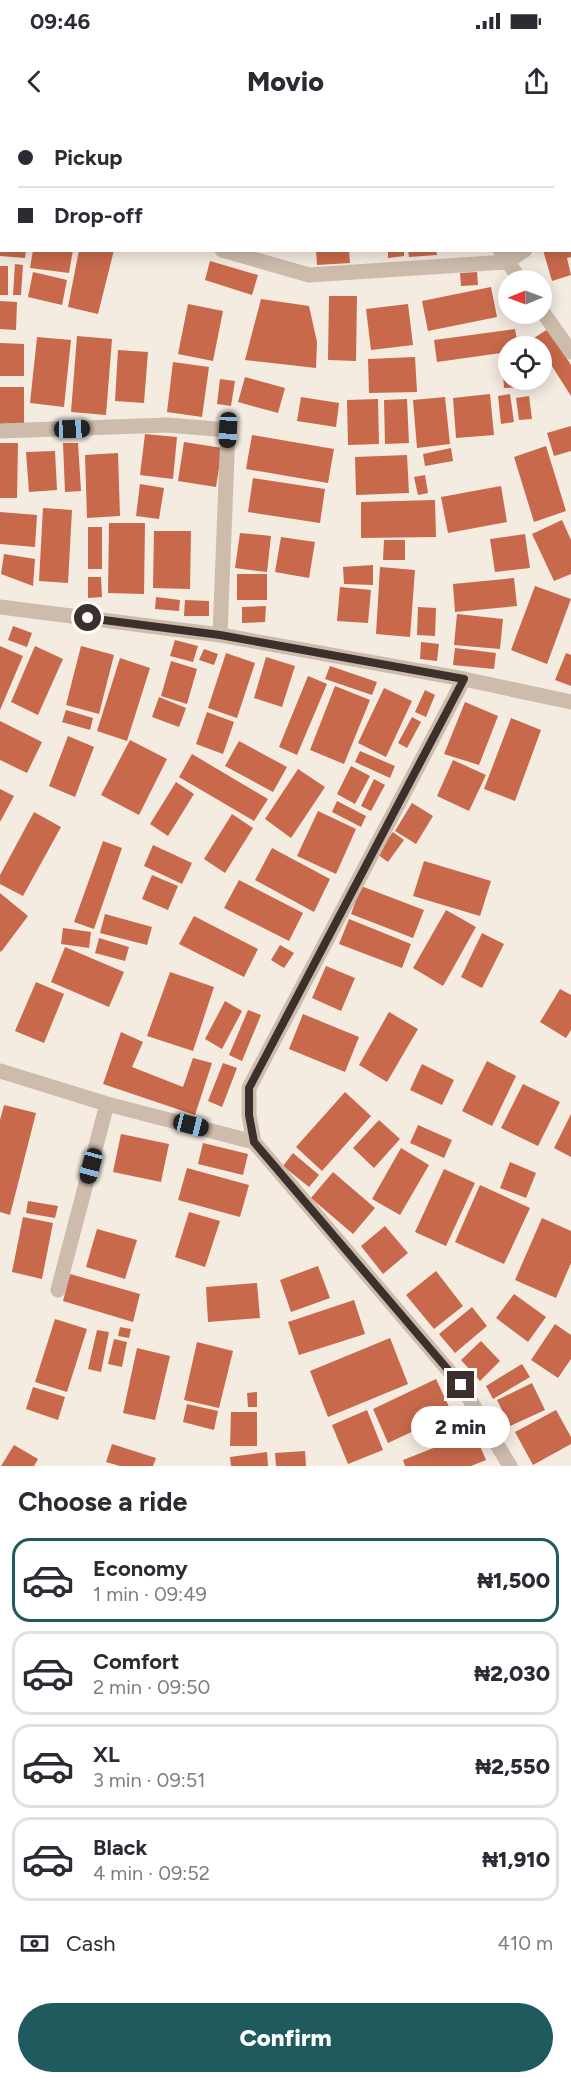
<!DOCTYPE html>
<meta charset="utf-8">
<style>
body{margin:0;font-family:Figtree,sans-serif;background:#f2f2f3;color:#2b2b33;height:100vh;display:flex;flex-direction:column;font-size:22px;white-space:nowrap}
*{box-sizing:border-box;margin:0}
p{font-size:20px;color:#7c7c81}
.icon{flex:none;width:33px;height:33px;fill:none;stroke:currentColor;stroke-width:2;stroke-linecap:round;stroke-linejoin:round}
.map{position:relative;height:1346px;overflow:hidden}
.side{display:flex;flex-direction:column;background:#fff;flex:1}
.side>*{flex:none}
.top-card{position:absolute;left:0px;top:0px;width:572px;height:132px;box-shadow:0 3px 15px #0003;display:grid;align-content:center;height:132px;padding:0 18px;background:#fff}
.needle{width:39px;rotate:269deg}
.fabs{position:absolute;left:498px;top:150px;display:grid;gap:12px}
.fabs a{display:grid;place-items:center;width:54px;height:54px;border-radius:50%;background:#fff;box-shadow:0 3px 15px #0003;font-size:30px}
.end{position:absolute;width:27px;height:27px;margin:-14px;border:8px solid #3b302b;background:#fff;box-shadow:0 0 0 3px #fff}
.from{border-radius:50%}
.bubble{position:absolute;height:42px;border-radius:21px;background:#fff;box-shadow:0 3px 15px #0003;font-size:20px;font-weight:800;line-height:42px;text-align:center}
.car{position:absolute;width:18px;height:36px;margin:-18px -9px;border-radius:8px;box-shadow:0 0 4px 2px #0007;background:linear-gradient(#222 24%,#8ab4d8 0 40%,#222 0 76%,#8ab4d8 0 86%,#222 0)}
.top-card b{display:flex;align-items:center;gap:21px;height:57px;font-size:22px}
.top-card b+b{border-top:2px solid #e1e1e2}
.top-card i{width:15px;height:15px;background:#2b2b33}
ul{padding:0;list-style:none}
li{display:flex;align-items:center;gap:18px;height:84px;margin:0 12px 9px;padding:0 6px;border:3px solid #e1e1e2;border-radius:18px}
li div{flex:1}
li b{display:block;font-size:22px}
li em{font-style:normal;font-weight:800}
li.current{border-color:#1f5a5e}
li>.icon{width:54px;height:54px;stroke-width:1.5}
h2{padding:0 18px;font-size:27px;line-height:72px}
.pay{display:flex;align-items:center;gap:15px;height:66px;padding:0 18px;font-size:22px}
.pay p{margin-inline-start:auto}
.button{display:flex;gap:12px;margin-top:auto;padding:12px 18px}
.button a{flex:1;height:69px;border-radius:36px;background:#1f5a5e;color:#fff;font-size:24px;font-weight:800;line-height:69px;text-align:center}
.status{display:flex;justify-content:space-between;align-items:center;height:42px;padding:0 30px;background:#fff;direction:ltr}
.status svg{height:16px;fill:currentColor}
header{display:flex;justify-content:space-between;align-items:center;height:78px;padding:0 18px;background:#fff;font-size:27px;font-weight:800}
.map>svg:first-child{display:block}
</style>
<div class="status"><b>09:46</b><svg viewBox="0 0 49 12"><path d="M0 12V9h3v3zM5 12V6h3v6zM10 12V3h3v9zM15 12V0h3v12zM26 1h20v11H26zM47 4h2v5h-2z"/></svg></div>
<header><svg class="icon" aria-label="back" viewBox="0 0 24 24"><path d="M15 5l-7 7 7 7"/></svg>Movio<svg class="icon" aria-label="share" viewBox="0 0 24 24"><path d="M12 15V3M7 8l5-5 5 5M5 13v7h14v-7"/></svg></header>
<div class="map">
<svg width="571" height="1346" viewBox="0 0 571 1346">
<rect width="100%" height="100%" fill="#f4ebe1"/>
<path fill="#c8694b" d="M0,130H26L25,138L0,136Z
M33,130H73L69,153L30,148Z
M79,130H114L98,194L68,187Z
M316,130H349L350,143L317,145Z
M388,130H404V136L388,138Z
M408,130H436L437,135L409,137Z
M543,130H571V137L567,138L571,155L552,161Z
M210,141L258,155L252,175L205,160Z
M15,144L23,145L21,175H13Z
M0,146H8V175H0Z
M33,152L67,160L62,185L28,177Z
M477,152L478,165L461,166L460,153Z
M491,167L497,197L428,211L422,181Z
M329,176H357L356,241L328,240Z
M261,179L309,186L317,222L316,248L245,240Z
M0,181L17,182L16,210L0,209Z
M188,184L223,191L213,241L178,234Z
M408,184L413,225L371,230L366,189Z
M515,209L518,226H508V232L437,242L434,220Z
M548,209L571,245V276L534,218Z
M77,216L112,219L106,295L71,292Z
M37,217L71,220L64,287L30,283Z
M0,223L24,224V256H0Z
M118,230L148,232L144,283L115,281Z
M415,237L417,272L369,273L368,239Z
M502,238H508V260H530V267L504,268Z
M173,242L209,247L202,297L167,292Z
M245,257L285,268L278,293L238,282Z
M220,259L235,261L231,286L217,284Z
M0,267H24V303L0,304Z
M490,274L494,315L456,318L453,278Z
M510,274L514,302L501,304L498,276Z
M529,276L532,299L519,300L516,278Z
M301,277L339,283L336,307L297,301Z
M445,277L450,324L417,328L413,280Z
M378,279L379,324L348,325L347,280Z
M407,279L409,323L385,324L384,280Z
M571,306V331L554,336L547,313Z
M145,314L177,317L173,359L140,355Z
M252,315L334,329L328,363L246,349Z
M184,322L222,328L216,367L178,361Z
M0,323H18L17,378H0Z
M63,323H78L81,371L65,372Z
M546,326L566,391L534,402L514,337Z
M451,328L453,341L425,346L423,334Z
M55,331L57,370L29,372L26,332Z
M118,333L120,396L87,398L85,335Z
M407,335L409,373L356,375L355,337Z
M425,355L428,373L418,375L414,357Z
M253,358L325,369L320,403L248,392Z
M140,364L164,368L159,399L136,396Z
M501,366L507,402L448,413L441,377Z
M435,380L436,417L361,418V382Z
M43,388L72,390L68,463L39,461Z
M0,392L37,395L35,427L0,424Z
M562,400L571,420V454L554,461L532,414Z
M109,403H145L144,474L108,473Z
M88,407H102V449H88Z
M154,411H191L190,469L153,468Z
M240,413L271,416L267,452L235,448Z
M525,414L530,448L495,452L490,419Z
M281,417L315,422L309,458L275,452Z
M384,420H405V440H383Z
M4,434L35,439L33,466L1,454Z
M373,445V465L344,464L343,447Z
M380,447L415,450L410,517L376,514Z
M237,454H267V480H237Z
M88,457H101L102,477L88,478Z
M514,458L517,486L455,492L453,464Z
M535,466L571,479L547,544L511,530Z
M340,467L371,470L368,503L337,501Z
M156,477L180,480L179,491L155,489Z
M185,480L209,481V496H184Z
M266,486L265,502L242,503V487Z
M418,487L436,488L435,516L417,515Z
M457,494L503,499L500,529L454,525Z
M13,506L32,513L27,527L8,520Z
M175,520L198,526L193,542L170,536Z
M421,522L439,524L437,541L420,539Z
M0,526L23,536L0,590Z
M35,526L63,539L38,595L11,582Z
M81,526L114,535L99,594L66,585Z
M455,528L496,533L494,549L453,545Z
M204,529L218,534L214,545L199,540Z
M226,533L255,543L237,598L208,588Z
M566,533L571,535V566L555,560Z
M266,537L295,546L282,587L254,578Z
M120,538L150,548L127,621L97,611Z
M171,541L197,549L187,584L161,576Z
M330,546L377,562L372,575L325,559Z
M308,556L327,564L297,635L279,627Z
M335,566L370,580L344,644L310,630Z
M384,568L412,581L386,637L358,623Z
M425,570L435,575L426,597L415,592Z
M159,577L186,588L179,607L152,597Z
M465,582L498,596L479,645L444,634Z
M66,590L93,598L90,610L62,602Z
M207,592L234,602L223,634L196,624Z
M412,597L421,602L407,628L398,623Z
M511,598L541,610L515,681L484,669Z
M0,601L42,622L27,653L0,640Z
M68,616L94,627L75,677L49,666Z
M130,620L167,639L139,695L101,675Z
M239,621L287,647L273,672L225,646Z
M360,631L395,646L390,658L355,642Z
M192,634L268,679L254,701L179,657Z
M453,640L486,655L469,691L437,676Z
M351,646L370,656L355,684L337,674Z
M298,649L325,667L291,718L265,699Z
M374,659L385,665L371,691L361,686Z
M176,662L194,674L168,716L150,704Z
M0,669L14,676L0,702Z
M337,681L366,696L361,707L332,692Z
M412,683L433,696L416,724L395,711Z
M318,691L356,709L336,754L297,736Z
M34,692L61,707L23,776L0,764V755Z
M232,694L253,708L225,753L204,739Z
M393,712L404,720L388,742L377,734Z
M103,721L122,728L94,809L74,802Z
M153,725L192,743L182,764L144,746Z
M272,728L330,759L314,792L255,760Z
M424,741L491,761L480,796L413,776Z
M152,755L178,766L168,790L142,779Z
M239,760L303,793L289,821L224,788Z
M361,766L424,790L413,818L351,794Z
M0,773L28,796L1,832L0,831Z
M446,790L476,807L443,866L413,848Z
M105,794L152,807L147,825L100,813Z
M194,796L258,829L244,857L179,824Z
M349,799L411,824L402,848L339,824Z
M63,808L91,812L89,828L61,824Z
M482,813L504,824L482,868L461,857Z
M99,818L129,827L125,841L95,833Z
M280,825L294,833L284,848L271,840Z
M65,827L124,852L109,887L51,862Z
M326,846L355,858L341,891L312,878Z
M170,852L214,867L193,931L147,916Z
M36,862L64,874L44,923L15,911Z
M560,869L571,875V910L566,918L540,902Z
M225,881L242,891L222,929L205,919Z
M248,890L261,895L242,941L229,935Z
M389,892L418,909L387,962L359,945Z
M303,894L359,917L345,952L289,929Z
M121,912L143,922L132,947L183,967L193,938L212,943L195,995L103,964Z
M487,941L516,956L492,1006L462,991Z
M223,943L237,948L222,987L208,981Z
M422,944L454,960L442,985L410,970Z
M523,964L560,982L538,1026L501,1008Z
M345,972L371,996L322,1051L296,1027Z
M4,985L36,993L10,1095L0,1092V1000Z
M571,994V1037L554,1028Z
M379,1000L400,1019L374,1048L353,1028Z
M418,1005L452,1020L444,1038L410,1023Z
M121,1014L169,1024L161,1062L113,1052Z
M203,1023L248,1034L243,1055L198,1044Z
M401,1028L429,1045L400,1095L372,1079Z
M293,1033L319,1055L309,1067L283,1046Z
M510,1042L536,1053L526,1078L500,1068Z
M187,1048L249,1065L240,1097L178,1080Z
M444,1049L475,1063L446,1126L415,1112Z
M333,1052L375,1088L353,1114L311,1078Z
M480,1065L530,1088L504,1144L455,1122Z
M28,1081L58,1086L55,1098L26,1093Z
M189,1092L220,1101L205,1147L175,1137Z
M23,1097L53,1103L42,1159L12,1152Z
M542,1098L571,1111V1143L556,1178L515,1160Z
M385,1106L408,1133L383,1154L361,1126Z
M97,1109L137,1120L125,1159L86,1147Z
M318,1146L330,1178L291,1192L280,1160Z
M436,1151L463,1186L434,1209L406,1175Z
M70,1154L140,1174L133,1202L63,1181Z
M257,1163L260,1198L208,1202L206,1167Z
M514,1174L546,1197L528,1222L496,1198Z
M354,1180L365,1214L299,1235L288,1202Z
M472,1187L487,1206L455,1233L439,1214Z
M55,1199L87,1209L67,1272L35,1262Z
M555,1204L571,1215V1239L558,1258L531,1240Z
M120,1207L131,1209L129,1218L118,1216Z
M97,1210L109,1212L101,1252L88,1249Z
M390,1218L408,1264L328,1297L310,1251Z
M114,1219L127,1222L122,1247L108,1244Z
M481,1221L500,1241L480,1261L461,1240Z
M197,1222L233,1231L219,1288L184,1280Z
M137,1228L170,1236L155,1300L123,1293Z
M522,1244L530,1257L493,1279L486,1266Z
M436,1259L452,1293L388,1323L373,1289Z
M532,1263L545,1290L510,1306L497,1280Z
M33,1267L65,1277L58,1300L26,1289Z
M257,1272V1287H248L247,1273Z
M187,1284L218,1291L214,1310L183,1302Z
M367,1290L383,1330L348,1344L332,1305Z
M556,1290L571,1317V1324L533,1345L515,1312Z
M231,1292H257V1326H230Z
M474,1312L486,1340L471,1346H405L403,1340Z
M112,1324L156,1338L153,1346H120L106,1342Z
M14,1325L38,1339L34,1346H1Z
M305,1331L306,1346H276L275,1333Z
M267,1332L268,1346H231L230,1337Z"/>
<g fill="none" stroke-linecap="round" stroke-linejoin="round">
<path stroke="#cdbbac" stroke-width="15" d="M420,0L421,2
M439,2V0
M0,56H2
M570,116H571
M222,130L309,155L507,142L525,130
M500,130L520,160
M542,191L571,232
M0,311L167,305L228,310L220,515
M0,487L220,515L464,559L571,582
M464,559L249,968V995L254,1022L461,1265L510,1346
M0,951L107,984L254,1022
M58,1170L107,984"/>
</g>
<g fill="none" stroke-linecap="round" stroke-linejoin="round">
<path stroke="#3b302b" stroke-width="8" d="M88,498L220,515L464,559L249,968V995L254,1022L461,1265"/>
</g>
</svg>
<div class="fabs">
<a><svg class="needle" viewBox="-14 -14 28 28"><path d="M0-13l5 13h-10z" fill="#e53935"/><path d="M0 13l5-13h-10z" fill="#7c7c81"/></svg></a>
<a><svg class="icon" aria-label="locate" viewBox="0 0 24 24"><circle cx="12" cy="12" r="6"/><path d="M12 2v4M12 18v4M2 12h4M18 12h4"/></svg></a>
</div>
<i class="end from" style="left:88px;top:498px"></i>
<i class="end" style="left:461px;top:1265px"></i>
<div class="bubble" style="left:411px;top:1286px;width:99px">2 min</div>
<i class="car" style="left:72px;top:309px;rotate:88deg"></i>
<i class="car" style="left:228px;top:310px;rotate:183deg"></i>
<i class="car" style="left:191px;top:1005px;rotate:104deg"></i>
<i class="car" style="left:91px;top:1046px;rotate:195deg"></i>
<div class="top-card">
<b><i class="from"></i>Pickup</b>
<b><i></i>Drop-off</b>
</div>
</div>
<section class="side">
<h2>Choose a ride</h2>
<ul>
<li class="current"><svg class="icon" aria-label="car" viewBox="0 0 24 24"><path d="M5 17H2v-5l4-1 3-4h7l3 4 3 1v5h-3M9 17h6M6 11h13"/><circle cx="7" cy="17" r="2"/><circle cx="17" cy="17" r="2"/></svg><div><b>Economy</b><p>1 min · 09:49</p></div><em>₦1,500</em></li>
<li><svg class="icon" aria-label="car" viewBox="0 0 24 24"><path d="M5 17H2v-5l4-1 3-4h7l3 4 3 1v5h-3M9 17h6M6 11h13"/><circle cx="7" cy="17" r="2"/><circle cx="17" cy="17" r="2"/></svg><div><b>Comfort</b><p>2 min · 09:50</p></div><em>₦2,030</em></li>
<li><svg class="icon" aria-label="car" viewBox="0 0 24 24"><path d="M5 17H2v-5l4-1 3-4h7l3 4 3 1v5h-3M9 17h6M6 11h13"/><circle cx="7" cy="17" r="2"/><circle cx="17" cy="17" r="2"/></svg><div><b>XL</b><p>3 min · 09:51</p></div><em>₦2,550</em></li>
<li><svg class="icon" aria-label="car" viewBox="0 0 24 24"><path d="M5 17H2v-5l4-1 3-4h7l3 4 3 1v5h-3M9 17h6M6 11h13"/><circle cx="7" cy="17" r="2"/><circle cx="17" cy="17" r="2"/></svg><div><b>Black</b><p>4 min · 09:52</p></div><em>₦1,910</em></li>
</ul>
<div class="pay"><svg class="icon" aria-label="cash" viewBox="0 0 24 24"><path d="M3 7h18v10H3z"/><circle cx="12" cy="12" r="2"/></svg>Cash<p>410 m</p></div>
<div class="button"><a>Confirm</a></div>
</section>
